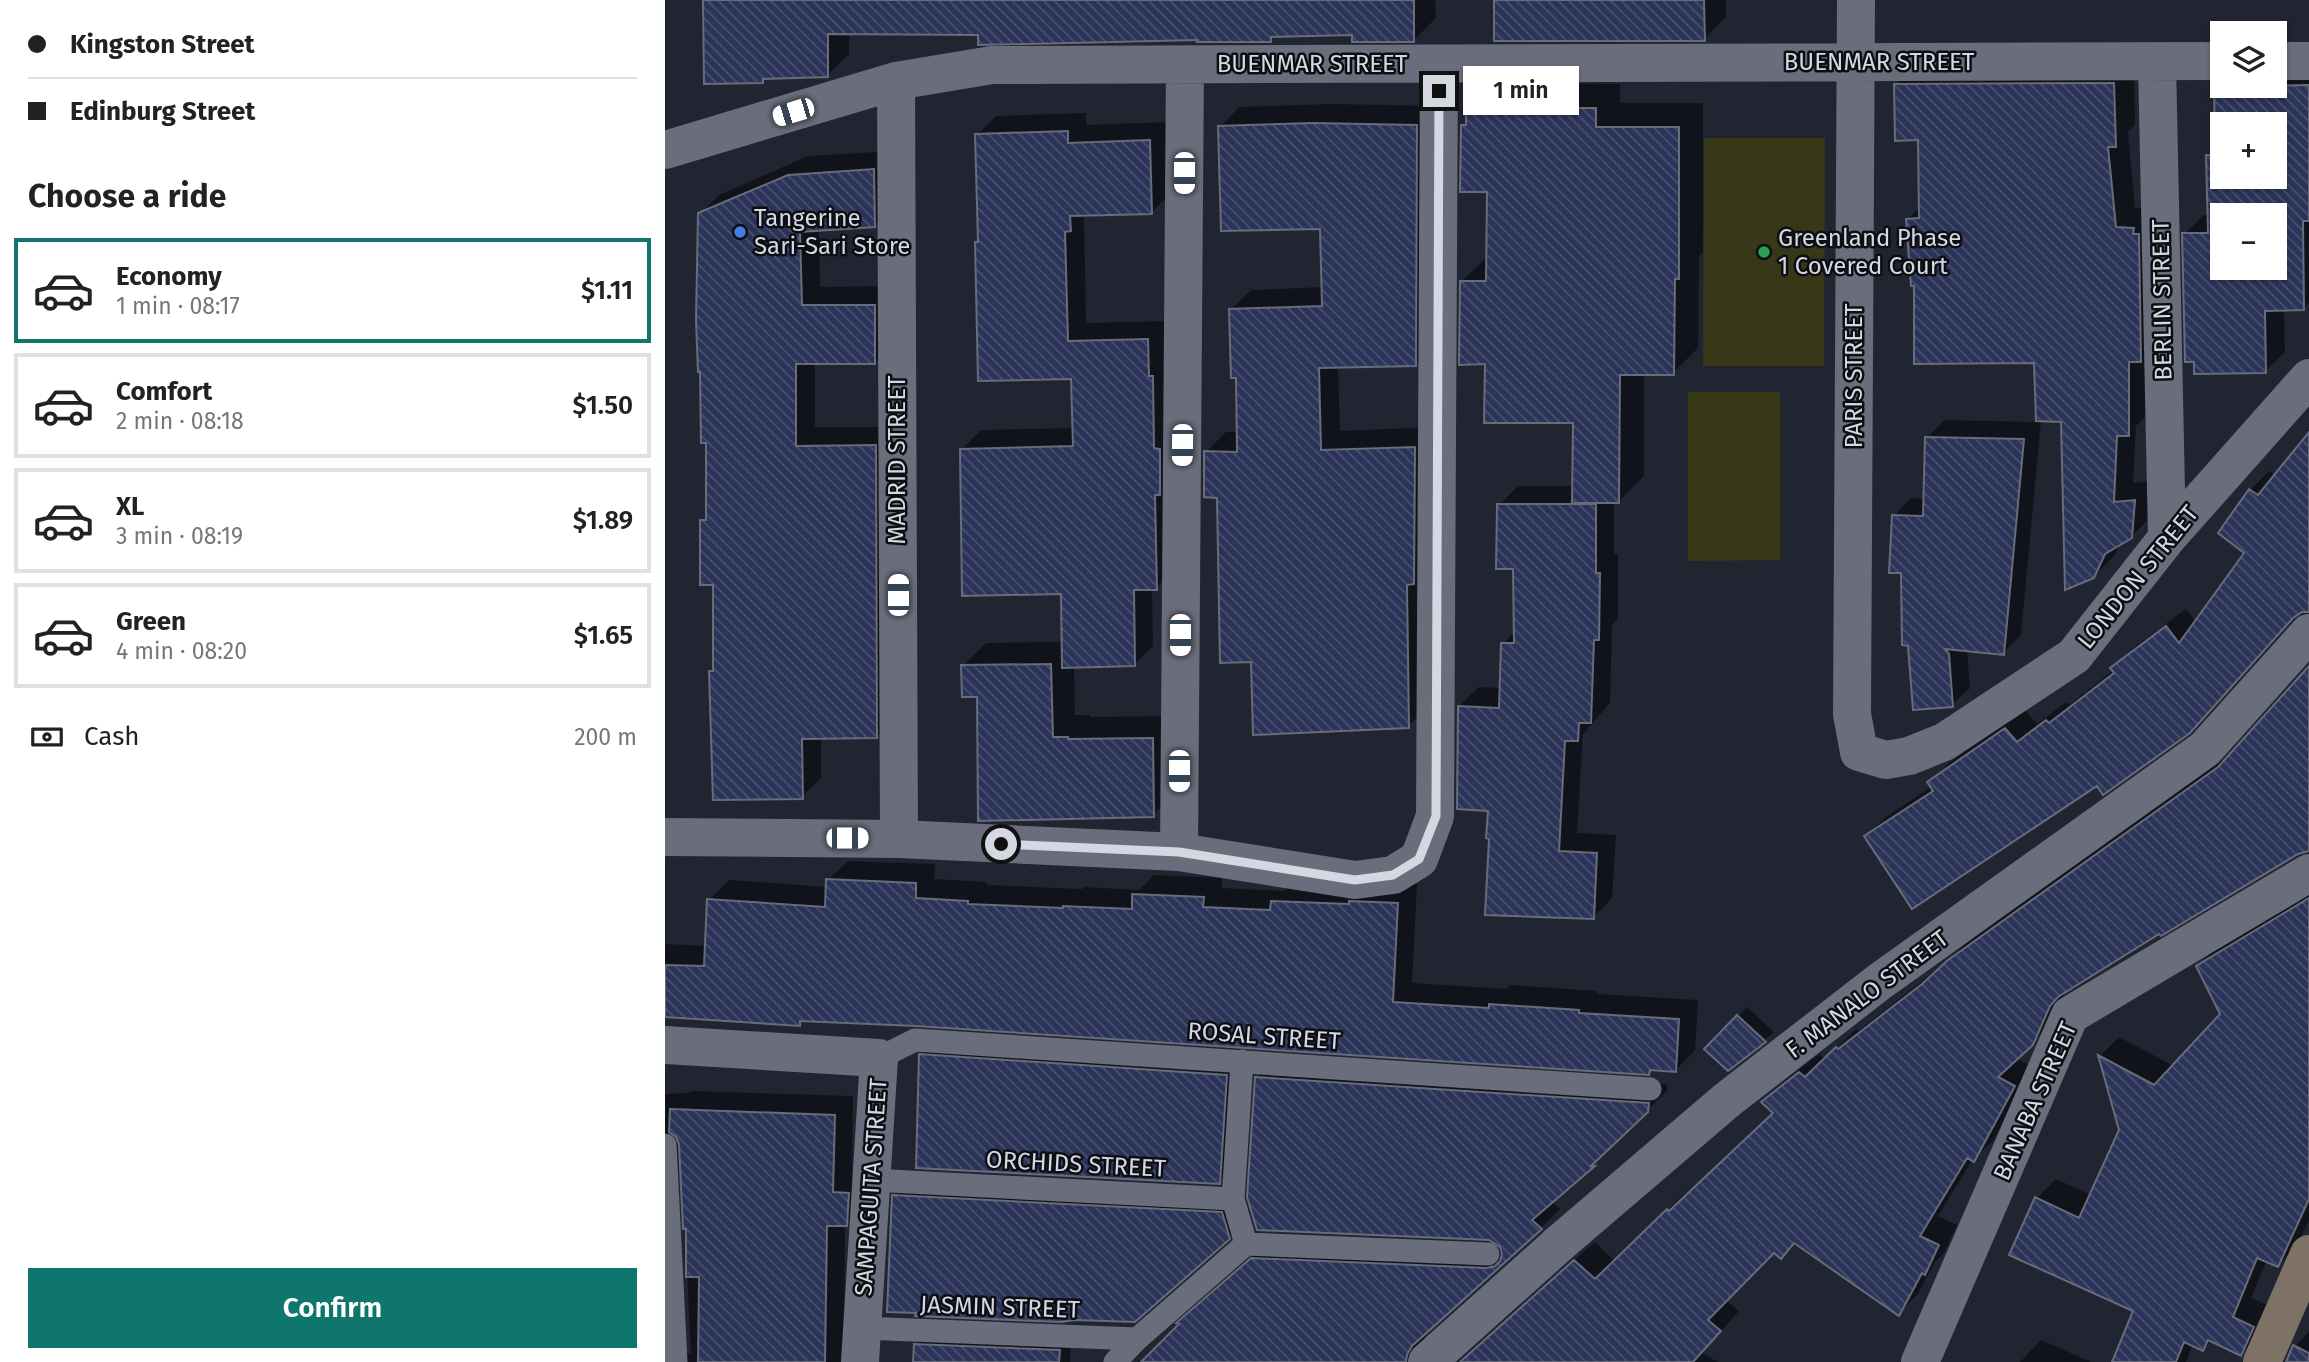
<!DOCTYPE html>
<meta charset="utf-8">
<style>
body{margin:0;font-family:"Fira Sans",sans-serif;background:#f6f6f6;color:#222;height:100vh;display:flex;flex-direction:column;font-size:26px;white-space:nowrap}
*{box-sizing:border-box;margin:0}
p{font-size:23px;color:#767676}
.icon{flex:none;width:38px;height:38px;fill:none;stroke:currentColor;stroke-width:2;stroke-linecap:round;stroke-linejoin:round}
.map{position:relative;flex:1;overflow:hidden}
.drawer{display:flex;flex-direction:column;background:#fff;width:665px}
.drawer>*{flex:none}
.guide{display:grid;align-content:center;height:154px;padding:0 28px;background:#fff}
.controls{position:absolute;left:1545px;top:21px;display:grid;gap:14px}
.controls a{display:grid;place-items:center;width:77px;height:77px;border-radius:0px;background:#fff;box-shadow:0 2px 5px #0004;font-size:35px}
.end{position:absolute;width:32px;height:32px;margin:-16px;border:9px solid #d5d8e1;background:#111;box-shadow:0 0 0 4px #111}
.from{border-radius:50%}
.bubble{position:absolute;height:49px;border-radius:0px;background:#fff;box-shadow:0 2px 5px #0004;font-size:23px;font-weight:600;line-height:49px;text-align:center}
.car{position:absolute;width:21px;height:42px;margin:-21px -10px;border-radius:9px;box-shadow:0 0 5px 2px #0007;background:linear-gradient(#fff 24%,#345 0 40%,#fff 0 76%,#345 0 86%,#fff 0)}
.guide b{display:flex;align-items:center;gap:24px;height:66px;font-size:26px}
.guide b+b{border-top:2px solid #e0e0e0}
.guide i{width:18px;height:18px;background:#222}
ul{padding:0;list-style:none}
li{display:flex;align-items:center;gap:21px;height:105px;margin:0 14px 10px;padding:0 14px;border:4px solid #e0e0e0;border-radius:0px}
li div{flex:1}
li b{display:block;font-size:26px}
li em{font-style:normal;font-weight:600}
li.current{border-color:#0f766e}
li>.icon{width:63px;height:63px;stroke-width:1.5}
h2{padding:0 28px;font-size:32px;line-height:84px}
.pay{display:flex;align-items:center;gap:18px;height:77px;padding:0 28px;font-size:26px}
.pay p{margin-inline-start:auto}
.primary-button{display:flex;gap:14px;margin-top:auto;padding:14px 28px}
.primary-button a{flex:1;height:80px;border-radius:0px;background:#0f766e;color:#fff;font-size:28px;font-weight:600;line-height:80px;text-align:center}
main{display:flex;flex:1;min-height:0}
.map>svg:first-child{display:block}
</style>
<main>
<section class="drawer">
<div class="guide">
<b><i class="from"></i>Kingston Street</b>
<b><i></i>Edinburg Street</b>
</div>
<h2>Choose a ride</h2>
<ul>
<li class="current"><svg class="icon" aria-label="car" viewBox="0 0 24 24"><path d="M5 17H2v-5l4-1 3-4h7l3 4 3 1v5h-3M9 17h6M6 11h13"/><circle cx="7" cy="17" r="2"/><circle cx="17" cy="17" r="2"/></svg><div><b>Economy</b><p>1 min · 08:17</p></div><em>$1.11</em></li>
<li><svg class="icon" aria-label="car" viewBox="0 0 24 24"><path d="M5 17H2v-5l4-1 3-4h7l3 4 3 1v5h-3M9 17h6M6 11h13"/><circle cx="7" cy="17" r="2"/><circle cx="17" cy="17" r="2"/></svg><div><b>Comfort</b><p>2 min · 08:18</p></div><em>$1.50</em></li>
<li><svg class="icon" aria-label="car" viewBox="0 0 24 24"><path d="M5 17H2v-5l4-1 3-4h7l3 4 3 1v5h-3M9 17h6M6 11h13"/><circle cx="7" cy="17" r="2"/><circle cx="17" cy="17" r="2"/></svg><div><b>XL</b><p>3 min · 08:19</p></div><em>$1.89</em></li>
<li><svg class="icon" aria-label="car" viewBox="0 0 24 24"><path d="M5 17H2v-5l4-1 3-4h7l3 4 3 1v5h-3M9 17h6M6 11h13"/><circle cx="7" cy="17" r="2"/><circle cx="17" cy="17" r="2"/></svg><div><b>Green</b><p>4 min · 08:20</p></div><em>$1.65</em></li>
</ul>
<div class="pay"><svg class="icon" aria-label="cash" viewBox="0 0 24 24"><path d="M3 7h18v10H3z"/><circle cx="12" cy="12" r="2"/></svg>Cash<p>200 m</p></div>
<div class="primary-button"><a>Confirm</a></div>
</section>
<div class="map">
<svg width="1644" height="1362" viewBox="0 0 1644 1362">
<defs>
<pattern id="building-back-hatch" width="6" height="6" patternUnits="userSpaceOnUse" patternTransform="scale(1.75)"><rect width="6" height="6" fill="#2b3458"/><path d="M-1 5l2 2M0 0l6 6M5-1l2 2" fill="none" stroke="#495170"/></pattern>
</defs>
<rect width="100%" height="100%" fill="#212531"/>
<path fill="#363818" d="M1039,138H1160L1159,366H1038Z
M1023,392H1115V560L1023,561Z"/>
<path fill="#0007" fill-rule="evenodd" d="M40,0H770L771,18L749,40L689,33L611,35L605,40L314,33H184V54L162,76L101,77L97,81Z
M831,0H1061V17L1039,39Z
M1251,64H1469L1470,125L1463,132L1470,208H1488L1483,414L1471,426L1468,483L1489,481L1487,516L1466,537L1455,543L1449,556L1428,577L1397,420H1376L1356,635L1338,653L1302,650L1305,688L1287,705L1238,572L1229,516L1246,498L1260,499L1262,438L1279,420L1373,422L1370,362L1251,284L1243,219L1256,206L1254,138L1231,85Z
M1644,64V303L1638,309H1619L1620,352L1600,371L1519,234L1539,215H1545L1543,155L1552,147L1551,88L1558,81V86H1610V68ZM1558,124H1610V177H1558ZM1558,215H1610V268H1558Z
M828,83L955,84V103H1038V252L1034,256L1033,348L1008,373H979V476L954,501H949V554H953V619L947,625L945,703L918,734L912,833L951,835L947,898L928,918L826,837L825,809L794,706L814,687L836,688L838,644L850,631V568L834,505L853,486H909V421L821,363L796,282L822,257L823,190L797,126L803,120V108Z
M668,104L771,106L770,344L750,364L673,366L675,431L769,427L763,706L743,726L588,660L554,496L541,452L561,432H574L572,376L566,309L586,290L658,287L657,227L555,127L574,107Z
M421,113V125L504,122L505,194L486,213L421,214L419,216L421,323L502,321L510,569L491,588H487L488,646L469,665L409,666L410,715H425V717L510,716L511,793L488,815L313,695L298,666L321,643L398,642L397,592L297,449L316,430L409,428L408,377L315,240L312,135L331,116Z
M228,151V207L209,226L154,229L155,287L228,286L229,343L210,362H150V427H229L230,718L211,737H156V778L137,797L46,672L50,667L49,583L37,520L43,515V441L35,214L54,195L143,156Z
M1604,471L1611,475L1637,610L1432,784L1201,836L1221,817L1267,786L1264,783L1284,763L1360,710L1372,724L1401,702L1404,705L1449,670L1448,668L1467,649L1521,609L1531,622L1581,553L1555,533L1585,490Z
M1572,749L1632,853L1495,931L1402,989L1387,1023L1351,1058L1368,1067L1328,1141L1308,1159L1273,1216L1292,1225L1279,1253L1270,1262L1253,1294L1234,1313L1131,1242L1116,1256L1109,1251L1061,1300L1074,1311L1037,1353L1053,1362H793L930,1242L950,1261L1022,1191L1025,1193L1110,1113L1098,1102L1117,1083L1154,1054L1160,1059L1191,1029L1193,1031L1278,965L1304,941Z
M183,861L270,864L269,879L322,882V885L417,889L419,887L474,890L489,875L557,878V888L619,891L627,883L752,884L747,983L842,989L845,985L932,991V994L1033,1000L1030,1050L1011,1070L988,1069L984,1073L251,1024L139,1019L134,1024L0,1016V944L42,946L44,900L64,880L163,887V880Z
M1644,892V1220L1632,1246L1613,1265L1602,1260L1586,1298L1607,1307L1595,1335L1576,1354L1547,1340L1538,1349L1528,1344L1521,1362H1449L1470,1311L1372,1198L1391,1179L1426,1195L1455,1130L1435,1056L1454,1037L1509,1066L1558,1015L1533,966L1552,947ZM1462,1069L1498,1088L1496,1091L1462,1073Z
M1082,1007L1109,1032L1063,1069L1042,1048Z
M274,1036L580,1057L573,1164L554,1183L256,1055Z
M611,1058L1002,1084V1091L944,1147H946L928,1165L886,1201L895,1209L876,1228L763,1329L760,1335L759,1347L772,1362H479L533,1304L607,1240L837,1249V1246L592,1077Z
M26,1091L188,1096L187,1174H202L200,1205L180,1225L179,1362H0V1094L23,1093ZM5,1131H8L16,1144L26,1355L18,1351L15,1343Z
M248,1177L576,1194L583,1219L564,1238L410,1318L229,1196Z
M1644,1332V1362H1622L1630,1346Z
M263,1333L406,1338L405,1362H249L250,1345Z
M1376,1340L1426,1362H1355Z"/>
<path fill="url(#building-back-hatch)" stroke="#676c7b" stroke-width="2" fill-rule="evenodd" d="M38,0H749V42H687V35L606,37V42H532V40L313,45V35L163,34V77L98,79V83L39,84Z
M829,0H1039L1040,41H829Z
M1449,83L1451,147H1443L1451,227L1469,228L1468,234H1474L1476,362H1464V436H1452L1449,502L1470,500L1467,538L1440,554L1429,578L1400,590L1396,422L1371,421L1369,363L1249,364V286H1246L1241,219L1254,218L1253,140L1230,141L1229,84Z
M1644,85V221H1638L1639,310L1600,311L1601,373L1529,374V362H1520L1517,233H1543L1541,155H1550L1549,87ZM1558,124H1610V177H1558ZM1558,215H1610V268H1558Z
M801,108H931V127H1014V279H1010L1009,375H955L954,503H907L908,423H819L820,364L794,365L795,281H821L822,192H795L796,125H801Z
M648,123L752,125L751,366L654,368L656,450L750,447L749,584L742,585L744,728L588,735L586,662L555,663L552,498L539,497V451L572,452L571,378H566L564,309L657,306L655,229L556,231L553,126Z
M403,131V143L485,140L487,214L405,216L406,231L400,232L403,341L483,339L484,376H488L489,448L495,449V495H490L492,590H469L470,666L397,668L396,594L297,596L295,449L408,446L406,379L313,381L310,242H313L310,134Z
M209,169L210,227L135,232L137,305H210V364H131V446L211,445L212,738L137,739L138,799L48,800L44,671H48V585H35V520H41V443H36L35,372H33L31,320L33,213L123,175Z
M1644,432V612H1637L1628,618L1525,733L1438,795L1432,786L1247,909L1199,836L1268,791L1262,782L1340,728L1352,742L1381,720L1384,723L1449,673L1445,668L1501,626L1514,643L1579,553L1553,533L1584,489L1593,495Z
M1260,437L1359,439L1339,655L1280,649L1284,654L1288,707L1248,710L1243,646L1237,645L1236,573H1224L1227,515L1258,516Z
M832,504H931V573H935L934,640H929L926,723H914L913,741H900L894,851L932,853L929,919L820,915L824,839L821,838L823,811L792,809L793,706L834,708L836,643H849L848,569H831Z
M386,664L388,737H403V739L488,738L489,817L313,821L312,697H297L296,665Z
M1644,666V851L1633,854L1496,936L1494,934L1393,997L1385,1006L1368,1045L1333,1077L1350,1086L1309,1162L1302,1158L1255,1236L1274,1245L1260,1275L1257,1273L1234,1316L1129,1243L1116,1259L1109,1253L1043,1320L1056,1331L1028,1362H795L909,1260L930,1279L1002,1209L1004,1211L1108,1113L1096,1102L1134,1072L1140,1077L1171,1047L1173,1049L1257,984L1283,960L1553,767Z
M161,879L251,883V898L303,901V904L398,908V906L467,909V894L539,897L538,907L605,910L606,901L684,904V901L733,903L728,1002L824,1008V1004L914,1010V1013L1014,1019L1011,1072L985,1070L984,1075L251,1026L135,1021V1026L0,1017V965L39,966L42,899L160,907Z
M1644,898V1199L1613,1267L1592,1258L1568,1317L1589,1327L1576,1356L1543,1340L1538,1351L1519,1342L1511,1362H1447L1468,1311L1344,1255L1370,1197L1414,1218L1454,1130L1433,1055L1489,1085L1555,1014L1531,966Z
M1072,1015L1101,1042L1063,1071L1039,1049Z
M254,1054L562,1075L555,1184L251,1168Z
M590,1077L984,1103L983,1112L926,1166H930L867,1220L877,1229L747,1346L742,1355L741,1362H476L514,1324L511,1323L586,1258L822,1268L830,1266L835,1261L837,1254L835,1247L824,1240L592,1230L582,1197Z
M5,1109L170,1115L168,1192L184,1193L182,1226H162L160,1362H33L34,1277H21V1229H18L14,1144L11,1137L4,1132Z
M227,1195L557,1212L565,1239L470,1322L410,1320L396,1322L250,1316L251,1313L222,1312Z
M249,1344L395,1350L394,1362H248Z
M1628,1345L1644,1353V1362H1621Z"/>
<g fill="none" stroke-linecap="round" stroke-linejoin="round">
<path stroke="#696d7c" stroke-width="23" d="M214,1058L250,1040L985,1089
M0,1145L11,1362
M206,1180L568,1199L581,1244
M568,1199L577,1061
M581,1244L823,1254
M197,1328L472,1339
M450,1362L472,1339L581,1244"/>
<path stroke="#696d7c" stroke-width="38" d="M1191,0L1187,714L1194,752L1221,760L1244,756L1279,742L1409,656L1502,538L1644,378
M1610,61H1644
M1492,62L1502,538
M231,81L234,839
M0,150L231,81L327,65L1558,61
M0,837L234,839L514,852L690,880L728,875L754,859L770,816L774,64
M514,852L520,65
M0,1045L214,1058L195,1362
M762,1362L896,1242L1062,1100L1214,982L1540,749L1644,633
M1255,1362L1405,1015L1644,873"/>
<path stroke="#7e7266" stroke-width="38" d="M1597,1362L1644,1254"/>
</g>
<g fill="none" stroke-linecap="round" stroke-linejoin="round">
<path stroke="#d5d8e1" stroke-width="9" d="M336,844L514,852L690,880L728,875L754,859L771,816L774,91"/>
</g>
<circle fill="#3f7fe0" stroke="#0d0e14" stroke-width="2.5" cx="75" cy="232" r="7"/>
<circle fill="#2e9e5b" stroke="#0d0e14" stroke-width="2.5" cx="1099" cy="252" r="7"/>
<g text-anchor="middle" dominant-baseline="central" stroke-width="5" stroke-linejoin="round" paint-order="stroke">
<g font-size="24" fill="#d5d8e1" stroke="#0d0e14">
<text x="1214" y="62">BUENMAR STREET</text>
<text x="647" y="64">BUENMAR STREET</text>
<text transform="translate(1497 300) rotate(-91)">BERLIN STREET</text>
<text transform="translate(1189 376) rotate(-90)">PARIS STREET</text>
<text transform="translate(232 460) rotate(-90)">MADRID STREET</text>
<text transform="translate(1473 577) rotate(-51)">LONDON STREET</text>
<text transform="translate(1202 994) rotate(-37)">F. MANALO STREET</text>
<text transform="translate(599 1036) rotate(4)">ROSAL STREET</text>
<text transform="translate(1370 1101) rotate(-66)">BANABA STREET</text>
<text transform="translate(411 1164) rotate(3)">ORCHIDS STREET</text>
<text transform="translate(206 1187) rotate(-86)">SAMPAGUITA STREET</text>
<text transform="translate(335 1307) rotate(2)">JASMIN STREET</text>
</g>
<g font-size="24" fill="#d5d8e1" stroke="#0d0e14" text-anchor="start">
<text x="89" y="218">Tangerine<tspan x="89" dy="28">Sari-Sari Store</tspan></text>
<text x="1113" y="238">Greenland Phase<tspan x="1113" dy="28">1 Covered Court</tspan></text>
</g>
</g>
</svg>
<div class="controls">
<a><svg class="icon" aria-label="layers" viewBox="0 0 24 24"><path d="M12 4l9 5-9 5-9-5zM3 14l9 5 9-5"/></svg></a>
<a>+</a>
<a>−</a>
</div>
<i class="end from" style="left:336px;top:844px"></i>
<i class="end" style="left:774px;top:91px"></i>
<div class="bubble" style="left:798px;top:66px;width:116px">1 min</div>
<i class="car" style="left:128px;top:112px;rotate:253deg"></i>
<i class="car" style="left:519px;top:173px;rotate:180deg"></i>
<i class="car" style="left:517px;top:445px;rotate:181deg"></i>
<i class="car" style="left:233px;top:595px;rotate:0deg"></i>
<i class="car" style="left:515px;top:635px;rotate:180deg"></i>
<i class="car" style="left:514px;top:771px;rotate:180deg"></i>
<i class="car" style="left:182px;top:838px;rotate:90deg"></i>
</div>
</main>
